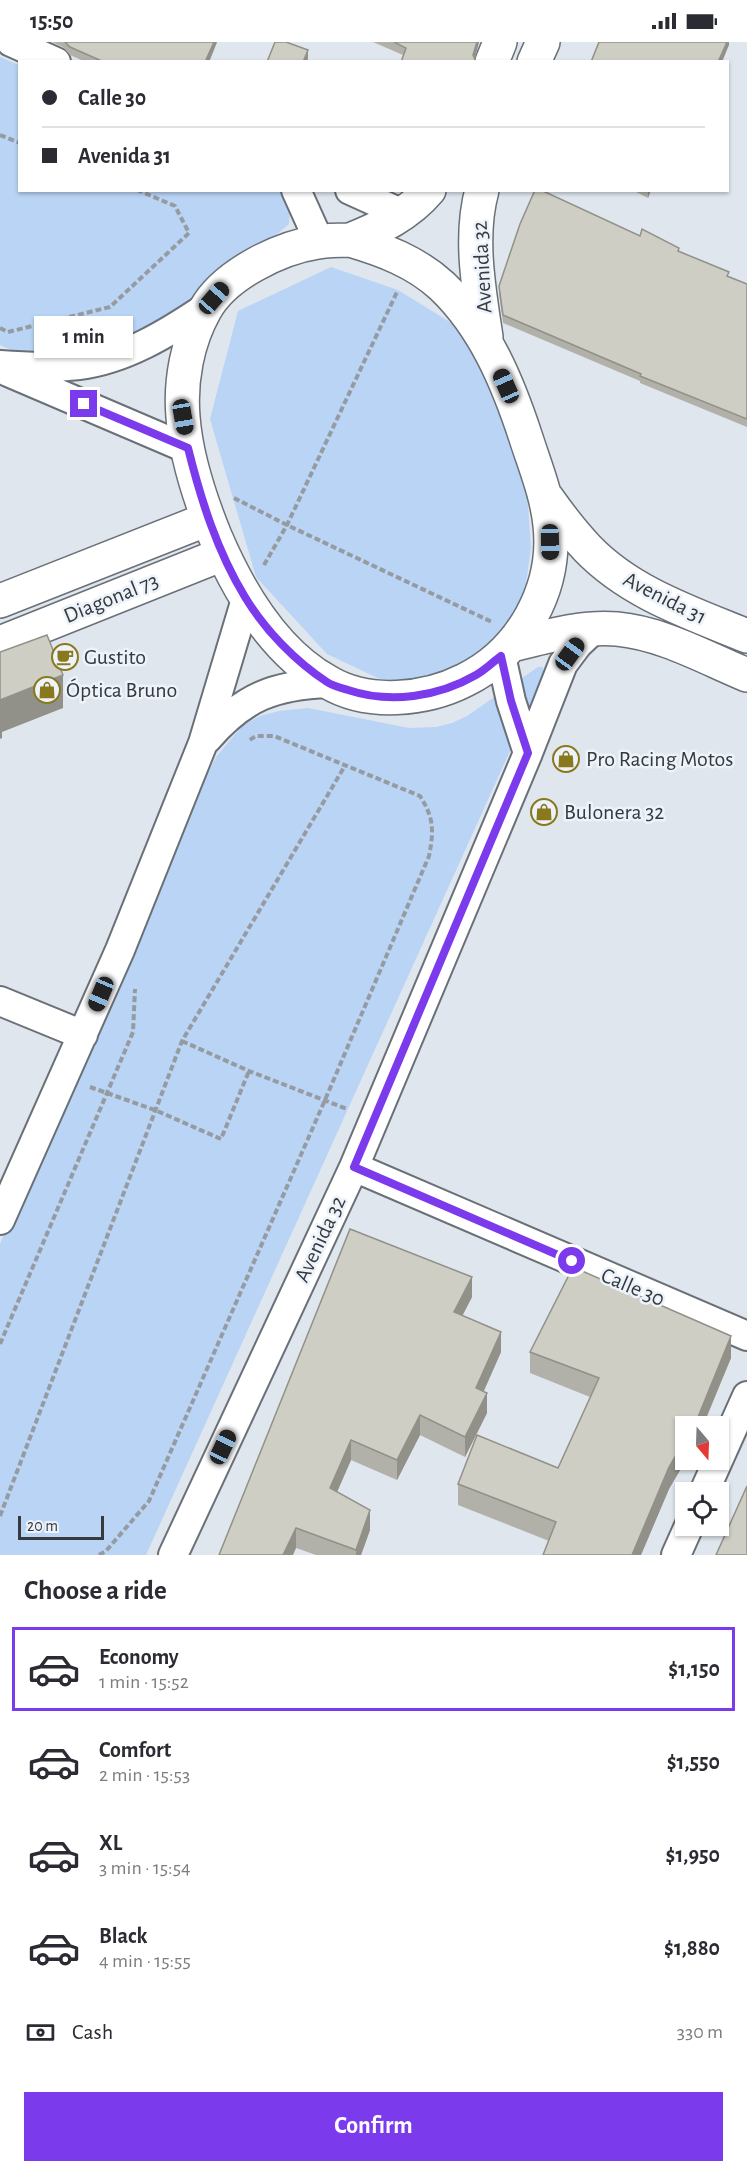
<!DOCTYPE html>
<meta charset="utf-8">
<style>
body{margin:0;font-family:"Alegreya Sans",sans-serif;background:#f2f2f3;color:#2b2b33;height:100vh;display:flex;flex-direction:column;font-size:22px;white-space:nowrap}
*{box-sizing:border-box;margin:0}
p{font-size:20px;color:#7c7c81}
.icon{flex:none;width:33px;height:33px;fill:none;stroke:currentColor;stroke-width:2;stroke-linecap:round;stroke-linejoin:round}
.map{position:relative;height:1513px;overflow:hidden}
.details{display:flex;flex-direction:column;background:#fff;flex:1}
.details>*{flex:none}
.top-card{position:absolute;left:18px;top:18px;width:711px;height:132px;border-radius:0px;box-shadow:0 2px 4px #0004;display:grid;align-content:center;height:132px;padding:0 24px;background:#fff}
.needle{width:39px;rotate:161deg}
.fabs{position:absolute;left:675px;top:1374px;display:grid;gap:12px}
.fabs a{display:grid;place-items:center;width:54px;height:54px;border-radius:0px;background:#fff;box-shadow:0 2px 4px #0004;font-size:30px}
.scale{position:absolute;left:18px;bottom:15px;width:86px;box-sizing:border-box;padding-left:6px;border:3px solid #373a3d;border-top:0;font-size:16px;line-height:21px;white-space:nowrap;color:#373a3d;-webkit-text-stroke:4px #edf3fb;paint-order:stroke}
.end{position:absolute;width:27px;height:27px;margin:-14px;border:8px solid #7c3aed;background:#fff;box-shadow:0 0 0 3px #fff}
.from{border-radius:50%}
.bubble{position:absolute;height:42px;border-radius:0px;background:#fff;box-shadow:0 2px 4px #0004;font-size:20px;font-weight:700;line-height:42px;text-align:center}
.car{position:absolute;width:18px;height:36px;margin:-18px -9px;border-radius:8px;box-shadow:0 0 4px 2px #0007;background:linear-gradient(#222 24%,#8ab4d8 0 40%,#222 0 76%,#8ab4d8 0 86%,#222 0)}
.top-card b{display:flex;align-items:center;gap:21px;height:57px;font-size:22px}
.top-card b+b{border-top:2px solid #e1e1e2}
.top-card i{width:15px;height:15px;background:#2b2b33}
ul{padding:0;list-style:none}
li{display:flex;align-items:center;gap:18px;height:84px;margin:0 12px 9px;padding:0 12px;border:3px solid transparent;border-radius:0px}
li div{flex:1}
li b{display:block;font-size:22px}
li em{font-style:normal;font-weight:700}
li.active{border-color:#7c3aed}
li>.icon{width:54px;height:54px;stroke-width:1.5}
h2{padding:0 24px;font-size:27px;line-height:72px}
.pay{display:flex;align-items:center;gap:15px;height:66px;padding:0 24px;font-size:22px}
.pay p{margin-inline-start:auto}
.cta{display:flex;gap:12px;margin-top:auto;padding:12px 24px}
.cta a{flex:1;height:69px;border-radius:0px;background:#7c3aed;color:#fff;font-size:24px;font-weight:700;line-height:69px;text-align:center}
.status{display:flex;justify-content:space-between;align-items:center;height:42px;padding:0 30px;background:#fff;direction:ltr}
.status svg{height:16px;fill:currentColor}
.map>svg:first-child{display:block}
</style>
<div class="status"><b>15:50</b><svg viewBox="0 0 49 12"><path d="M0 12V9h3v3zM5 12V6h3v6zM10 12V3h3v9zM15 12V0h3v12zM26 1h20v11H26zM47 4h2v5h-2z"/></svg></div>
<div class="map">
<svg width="747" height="1513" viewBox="0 0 747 1513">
<rect width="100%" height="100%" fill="#dfe6ee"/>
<path fill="#b9d4f5" d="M0,15L19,23L20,148L288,149L291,153L289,182L151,296L43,321L0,303Z
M331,225L398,248L466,290L524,410L531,505L519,593L470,632L401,647L327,612L256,535L210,377L238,269Z
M538,625H543L544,634L146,1513H0V1202L109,931L216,715L242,684L260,674L279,669L308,666L409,686L436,685L452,681L467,674Z"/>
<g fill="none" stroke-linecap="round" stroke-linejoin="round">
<defs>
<path id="minor" d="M11,0L56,20
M296,148L319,199
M350,148L403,172
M0,323C26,325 53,326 79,323C124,318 168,291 205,266
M8,330L188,407
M501,614L511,659L528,711
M207,697C243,655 274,643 329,641
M0,959L83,993
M354,1125L747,1294
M0,1178L120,908L203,701L246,557
M704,1450L747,1354
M173,1513L354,1125L528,711L563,622L578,602L594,587
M676,1513L689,1484"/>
<path id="major" d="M492,20L500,0
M534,20L543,0
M482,148C469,195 479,248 486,295
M350,198C384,208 416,220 442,244C485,285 508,341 526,396C535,424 547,453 550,483C557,546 522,610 465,638C426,658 368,664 328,640C274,610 238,548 215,494C200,457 186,415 183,375C180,339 187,300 205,268C224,233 279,206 318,200C328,198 340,198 350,198Z
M350,198C380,186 408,173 429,148
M547,456C559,473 572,490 587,506C630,551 691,571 747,594
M0,559L208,477
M0,601L223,512
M512,603C545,595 581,584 617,587C662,591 706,616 747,633"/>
</defs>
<use href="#minor" stroke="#6a7077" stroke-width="32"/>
<use href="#major" stroke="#6a7077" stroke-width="36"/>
<path stroke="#969ba1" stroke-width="4" stroke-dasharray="6 3" stroke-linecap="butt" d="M0,93L20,101
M0,286L8,290L110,265L189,191L175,164L137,148
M234,456L287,483L492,580
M264,523L287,483L397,250
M182,999L249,1029L347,1067
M90,1045L155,1068L221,1097L249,1029
M0,1302L133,990L135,947
M0,1474L182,999L346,722
M99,1513L106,1509L149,1459L325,1058L429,814C434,789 434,776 420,754L274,694H256L248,699"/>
<use href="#minor" stroke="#fff" stroke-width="28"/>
<use href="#major" stroke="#fff" stroke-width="33"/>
</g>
<path fill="#b2b1a9" d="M52,0H217L209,20H86L70,13L63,5Z
M373,0H479L475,17L403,13Z
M632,148H651L648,156Z
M640,194L679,210L729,235L747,242V385L640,341V339L503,281L499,252V244Z
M472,1255L462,1274L501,1310L484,1349L487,1371L465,1415L420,1393L397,1438L351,1418L337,1450L370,1488L361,1513H316L296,1506L219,1513Z
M530,1310L731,1316L686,1418L669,1447L641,1513H543L549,1499L458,1463V1442L558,1426L590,1355L530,1331Z"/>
<path fill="#919089" d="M214,0H217L209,20H205Z
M477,0H479L474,20L473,13Z
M727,0H729V3L722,20H718Z
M308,8V17L307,20H303Z
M648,148H651L648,156Z
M63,633V666L2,690V696L0,697V658Z
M472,1235V1255L454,1290V1270Z
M501,1290V1310L476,1366V1346Z
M731,1294V1316L703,1384H692Z
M487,1351V1371L465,1415V1395Z
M420,1373V1393L397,1438V1418Z
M686,1396V1418L669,1447L641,1513H632L669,1425Z
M351,1398V1418L330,1466V1446Z
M370,1468V1488L361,1513H356V1508Z
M296,1486V1506L293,1513H283Z"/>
<path fill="#cfcec4" stroke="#919089" stroke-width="1.5" d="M65,0H214L205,20H104L70,5Z
M275,0H286L308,8L303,20H267Z
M394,0H477L473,13L476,20H401L406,6Z
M599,0H727L718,20H591Z
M535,148H541L640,194L642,187L679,206L678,209L729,230L727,234L747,242V377L640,334L641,332L503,273L499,244L520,182Z
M47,593L63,633L0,658V610Z
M350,1187L472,1235L454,1270L501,1290L476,1346L487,1351L465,1395L420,1373L397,1418L351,1398L330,1446L370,1468L356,1508L296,1486L283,1513H219Z
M573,1225L731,1294L698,1375L692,1384H686V1396L669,1425L632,1513H543L556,1480L458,1442L477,1393L558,1426L599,1336L530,1310Z
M747,1444V1513H716Z"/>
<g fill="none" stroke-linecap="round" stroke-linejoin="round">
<path stroke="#7c3aed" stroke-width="8" d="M84,362L188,406C201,458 217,509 245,555C265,588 295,619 327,640C333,644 341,646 348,648C390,662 438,655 476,633C485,628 493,620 501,614L511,659L528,711L354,1125L572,1219"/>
</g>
<defs>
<symbol id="cafe-ring" viewBox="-11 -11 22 22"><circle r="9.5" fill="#edf3fb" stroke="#89781c" stroke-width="1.5"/><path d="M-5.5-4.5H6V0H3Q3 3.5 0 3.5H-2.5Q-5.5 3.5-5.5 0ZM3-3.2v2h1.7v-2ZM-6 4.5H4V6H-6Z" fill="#89781c"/></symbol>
<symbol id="shop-ring" viewBox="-11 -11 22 22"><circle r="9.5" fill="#edf3fb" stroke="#89781c" stroke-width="1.5"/><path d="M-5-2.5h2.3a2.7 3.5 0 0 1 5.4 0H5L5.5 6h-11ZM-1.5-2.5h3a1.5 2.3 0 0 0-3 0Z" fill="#89781c"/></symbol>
</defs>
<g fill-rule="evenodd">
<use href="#cafe-ring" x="50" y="600" width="30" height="30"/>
<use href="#shop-ring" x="32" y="633" width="30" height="30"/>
<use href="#shop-ring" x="551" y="702" width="30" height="30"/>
<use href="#shop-ring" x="529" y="755" width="30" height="30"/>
</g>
<g text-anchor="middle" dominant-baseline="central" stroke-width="5" stroke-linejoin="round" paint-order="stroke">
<g font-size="22" fill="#373a3d" stroke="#edf3fb">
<text transform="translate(482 225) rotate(-93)">Avenida 32</text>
<text transform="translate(111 556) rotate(-22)">Diagonal 73</text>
<text transform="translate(665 556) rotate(27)">Avenida 31</text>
<text transform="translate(320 1197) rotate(-65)">Avenida 32</text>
<text transform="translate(633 1245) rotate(23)">Calle 30</text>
</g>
<g font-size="22" fill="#373a3d" stroke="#edf3fb" text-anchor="start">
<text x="84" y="615">Gustito</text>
<text x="66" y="648">Óptica Bruno</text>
<text x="586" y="717">Pro Racing Motos</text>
<text x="564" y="770">Bulonera 32</text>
</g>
</g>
</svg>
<div class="fabs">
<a><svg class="needle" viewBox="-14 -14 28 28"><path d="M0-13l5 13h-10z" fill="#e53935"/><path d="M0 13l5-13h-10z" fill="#7c7c81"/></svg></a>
<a><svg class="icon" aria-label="locate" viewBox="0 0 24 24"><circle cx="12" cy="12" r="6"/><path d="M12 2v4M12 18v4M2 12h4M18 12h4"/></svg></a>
</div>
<div class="scale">20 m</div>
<i class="end from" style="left:572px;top:1219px"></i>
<i class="end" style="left:84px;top:362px"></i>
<div class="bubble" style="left:34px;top:274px;width:99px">1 min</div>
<i class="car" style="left:214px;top:256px;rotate:41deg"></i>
<i class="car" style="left:506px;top:344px;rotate:336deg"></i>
<i class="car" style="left:183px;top:375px;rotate:170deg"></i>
<i class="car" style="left:550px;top:500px;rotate:179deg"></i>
<i class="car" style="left:570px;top:612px;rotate:36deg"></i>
<i class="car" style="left:101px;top:952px;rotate:203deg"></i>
<i class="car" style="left:223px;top:1405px;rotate:25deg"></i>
<div class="top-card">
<b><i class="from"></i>Calle 30</b>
<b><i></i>Avenida 31</b>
</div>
</div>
<section class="details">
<h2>Choose a ride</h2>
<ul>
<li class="active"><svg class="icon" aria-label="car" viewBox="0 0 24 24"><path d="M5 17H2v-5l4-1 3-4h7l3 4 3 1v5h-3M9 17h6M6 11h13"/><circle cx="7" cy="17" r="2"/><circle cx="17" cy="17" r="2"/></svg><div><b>Economy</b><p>1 min · 15:52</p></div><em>$1,150</em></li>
<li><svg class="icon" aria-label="car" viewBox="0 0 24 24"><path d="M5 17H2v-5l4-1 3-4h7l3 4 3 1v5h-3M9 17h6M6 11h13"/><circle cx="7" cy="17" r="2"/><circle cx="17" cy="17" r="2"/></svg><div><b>Comfort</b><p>2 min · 15:53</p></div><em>$1,550</em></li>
<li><svg class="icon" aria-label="car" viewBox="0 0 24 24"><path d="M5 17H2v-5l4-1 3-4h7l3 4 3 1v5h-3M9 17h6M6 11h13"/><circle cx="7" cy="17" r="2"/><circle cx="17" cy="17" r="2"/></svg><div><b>XL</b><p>3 min · 15:54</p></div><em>$1,950</em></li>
<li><svg class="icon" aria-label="car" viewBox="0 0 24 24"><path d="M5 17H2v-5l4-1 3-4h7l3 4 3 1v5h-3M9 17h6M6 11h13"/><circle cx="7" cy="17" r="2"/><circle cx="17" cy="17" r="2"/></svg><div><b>Black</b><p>4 min · 15:55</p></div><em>$1,880</em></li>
</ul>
<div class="pay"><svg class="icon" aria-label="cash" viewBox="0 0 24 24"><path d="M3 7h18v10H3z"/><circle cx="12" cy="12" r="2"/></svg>Cash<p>330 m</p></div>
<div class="cta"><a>Confirm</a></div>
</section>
